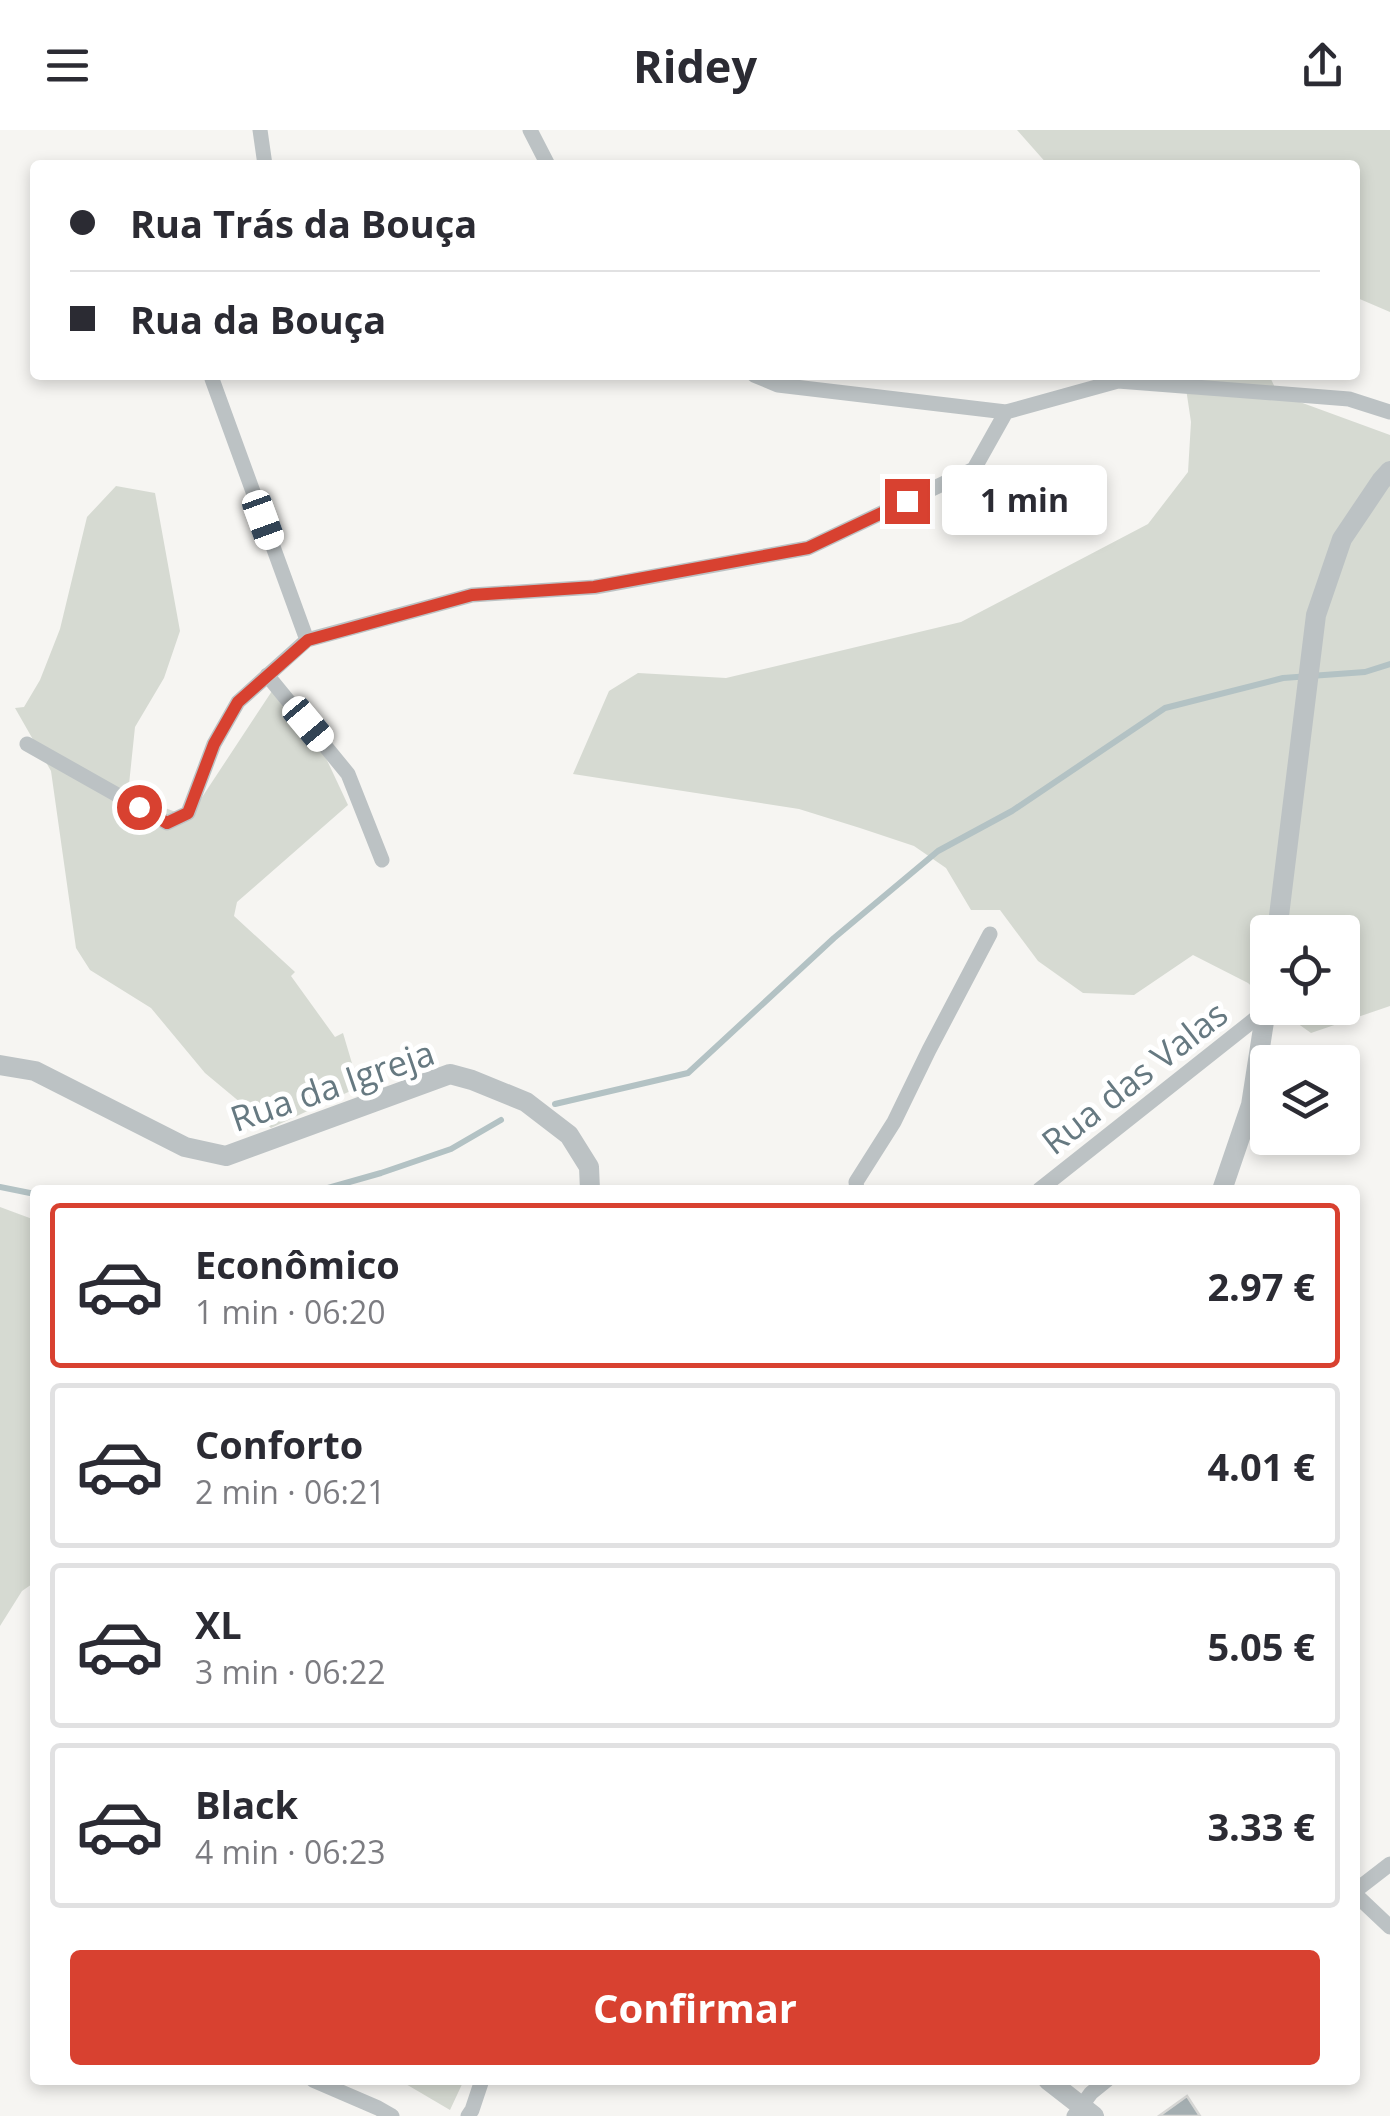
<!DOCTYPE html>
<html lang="pt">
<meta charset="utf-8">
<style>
body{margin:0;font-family:"Open Sans",sans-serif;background:#f7f7f7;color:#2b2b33;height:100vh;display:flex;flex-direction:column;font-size:38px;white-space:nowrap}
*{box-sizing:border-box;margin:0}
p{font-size:32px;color:#7c7c81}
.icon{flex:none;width:55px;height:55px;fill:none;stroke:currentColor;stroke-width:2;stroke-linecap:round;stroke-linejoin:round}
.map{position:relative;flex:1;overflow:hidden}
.panel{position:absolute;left:30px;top:1055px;width:1330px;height:900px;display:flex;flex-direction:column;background:#fff;border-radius:10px;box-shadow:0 5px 15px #0003}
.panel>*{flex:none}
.hud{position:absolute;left:30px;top:30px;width:1330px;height:220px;border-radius:10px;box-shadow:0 5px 15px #0003;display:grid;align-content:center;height:220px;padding:0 40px;background:#fff}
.tools{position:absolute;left:1250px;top:785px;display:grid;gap:20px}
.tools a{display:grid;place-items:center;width:110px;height:110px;border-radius:10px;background:#fff;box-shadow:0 5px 15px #0003;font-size:50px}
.end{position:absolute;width:45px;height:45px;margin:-22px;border:12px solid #d84130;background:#fff;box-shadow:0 0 0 5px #fff}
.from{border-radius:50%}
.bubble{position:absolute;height:70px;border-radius:10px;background:#fff;box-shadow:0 5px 15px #0003;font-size:32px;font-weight:700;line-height:70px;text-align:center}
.car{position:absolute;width:30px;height:60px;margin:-30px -15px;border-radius:12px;box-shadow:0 0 8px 2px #0007;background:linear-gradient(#fff 24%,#345 0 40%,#fff 0 76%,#345 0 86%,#fff 0)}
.hud b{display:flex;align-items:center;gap:35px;height:95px;font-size:38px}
.hud b+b{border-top:2px solid #e1e1e2}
.hud i{width:25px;height:25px;background:#2b2b33}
ul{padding:18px 0 0;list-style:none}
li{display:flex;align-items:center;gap:30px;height:165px;margin:0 20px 15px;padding:0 20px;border:5px solid #e1e1e2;border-radius:10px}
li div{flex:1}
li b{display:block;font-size:38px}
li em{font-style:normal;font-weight:700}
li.active{border-color:#d84130}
li>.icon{width:90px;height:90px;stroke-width:1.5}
.primary-button{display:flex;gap:20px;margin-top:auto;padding:20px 40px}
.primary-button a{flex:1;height:115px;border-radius:10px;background:#d84130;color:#fff;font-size:40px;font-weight:700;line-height:115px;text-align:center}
header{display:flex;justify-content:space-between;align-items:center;height:130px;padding:0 40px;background:#fff;font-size:45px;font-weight:700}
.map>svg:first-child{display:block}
</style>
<header><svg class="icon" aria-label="menu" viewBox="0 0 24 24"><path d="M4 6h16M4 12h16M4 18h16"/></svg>Ridey<svg class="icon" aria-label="share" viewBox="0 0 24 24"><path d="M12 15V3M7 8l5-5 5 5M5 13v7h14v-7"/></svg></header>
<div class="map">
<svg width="1390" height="1986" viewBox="0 0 1390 1986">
<rect width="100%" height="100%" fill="#f6f5f2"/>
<path fill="#d6dad2" d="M1017,0H1390V182L1355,167V35H1048Z
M1184,245H1269L1278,264L1390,305V876L1311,903L1276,878H1342V802H1268L1267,870L1248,853L1193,825L1134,865L1083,863L1038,831L1000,780H971L946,738L914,716L860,698L799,679L573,644L609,561L638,543L726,548L961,492L1148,394L1188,342L1191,292Z
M116,356L155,363L180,501L164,548L135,597L128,664L189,687L272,561L318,611L348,675L237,772L234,786L295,842L291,846L335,907L343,903L359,957L271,998L205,943L151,878L90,840L76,818L51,641L15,578L24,577L40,550L60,499L87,387Z
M0,1077L35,1090V1452L22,1461L0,1496Z
M399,1950H464L450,1980Z"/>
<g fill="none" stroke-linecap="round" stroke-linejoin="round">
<path stroke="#b3c2c4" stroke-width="6" d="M555,974L688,943L834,808L938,721L1012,681L1165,578L1283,548L1365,542L1390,534
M0,1057L35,1064
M321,1060L381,1043L451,1019L501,990"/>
</g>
<path fill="#a4aeb1" stroke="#d7d7d5" stroke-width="2.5" d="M1187,1966L1200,1986H1159Z"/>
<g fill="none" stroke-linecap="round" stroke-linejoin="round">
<path stroke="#bcc2c4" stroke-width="15" d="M260,0L265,35
M530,0L548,35
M213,245L212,249L307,510
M754,245L778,255L1006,282L1118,251L1349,269L1390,282
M267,545L348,644L382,730
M27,614L167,693L188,683L214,614L238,572L307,510L472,465L595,457L808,418L974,339L1006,282
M857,1060L856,1052L894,992L929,920L990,804
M1039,1060L1265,881
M1355,1761L1390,1734
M1355,1764L1390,1797
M313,1950L378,1978L392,1986
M468,1986L472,1980L482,1950
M1074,1986L1091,1963L1107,1950"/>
<path stroke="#bcc2c4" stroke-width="20" d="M1277,802L1316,485L1342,409L1381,351L1390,341
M0,935L35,941L185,1017L226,1026L450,944L472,950L526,972L569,1005L589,1037L590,1060
M1222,1060L1251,975L1268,866
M1048,1950L1094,1986"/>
</g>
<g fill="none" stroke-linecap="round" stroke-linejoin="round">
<path stroke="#d84130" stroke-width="12" d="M139,677L167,693L188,683L214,614L238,572L308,510L472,465L594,457L808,418L907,371"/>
</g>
<g text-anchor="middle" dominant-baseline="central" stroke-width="10" stroke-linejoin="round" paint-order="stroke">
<g font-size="35" fill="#667981" stroke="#fff">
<text transform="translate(1134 947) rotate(-38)">Rua das Valas</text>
<text transform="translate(332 955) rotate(-19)">Rua da Igreja</text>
</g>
</g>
</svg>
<div class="tools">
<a><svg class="icon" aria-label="locate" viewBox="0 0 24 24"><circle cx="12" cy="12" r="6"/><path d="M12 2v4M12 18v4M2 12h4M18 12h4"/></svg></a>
<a><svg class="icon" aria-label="layers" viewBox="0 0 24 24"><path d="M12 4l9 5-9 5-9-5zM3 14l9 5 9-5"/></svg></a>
</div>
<i class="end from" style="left:139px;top:677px"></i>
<i class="end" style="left:907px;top:371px"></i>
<div class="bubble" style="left:942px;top:335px;width:165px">1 min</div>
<i class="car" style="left:263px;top:390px;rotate:160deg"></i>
<i class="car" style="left:308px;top:594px;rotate:140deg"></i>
<div class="hud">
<b><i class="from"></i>Rua Trás da Bouça</b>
<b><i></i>Rua da Bouça</b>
</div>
<section class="panel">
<ul>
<li class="active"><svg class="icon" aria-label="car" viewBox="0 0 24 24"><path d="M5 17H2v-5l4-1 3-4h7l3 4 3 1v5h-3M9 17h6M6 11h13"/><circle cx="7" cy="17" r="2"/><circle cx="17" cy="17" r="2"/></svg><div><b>Econômico</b><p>1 min · 06:20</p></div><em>2.97 €</em></li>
<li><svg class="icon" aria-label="car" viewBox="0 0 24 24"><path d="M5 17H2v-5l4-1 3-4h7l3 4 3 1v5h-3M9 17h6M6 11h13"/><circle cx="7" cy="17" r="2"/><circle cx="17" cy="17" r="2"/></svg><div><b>Conforto</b><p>2 min · 06:21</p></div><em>4.01 €</em></li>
<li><svg class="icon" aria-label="car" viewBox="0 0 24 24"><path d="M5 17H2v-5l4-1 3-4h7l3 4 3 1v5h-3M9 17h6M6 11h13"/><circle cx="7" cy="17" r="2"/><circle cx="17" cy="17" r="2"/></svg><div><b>XL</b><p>3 min · 06:22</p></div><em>5.05 €</em></li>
<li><svg class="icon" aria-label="car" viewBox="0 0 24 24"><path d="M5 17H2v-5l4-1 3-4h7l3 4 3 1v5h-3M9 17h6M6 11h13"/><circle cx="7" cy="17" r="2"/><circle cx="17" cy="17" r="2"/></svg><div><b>Black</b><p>4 min · 06:23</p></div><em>3.33 €</em></li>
</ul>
<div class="primary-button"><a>Confirmar</a></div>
</section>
</div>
